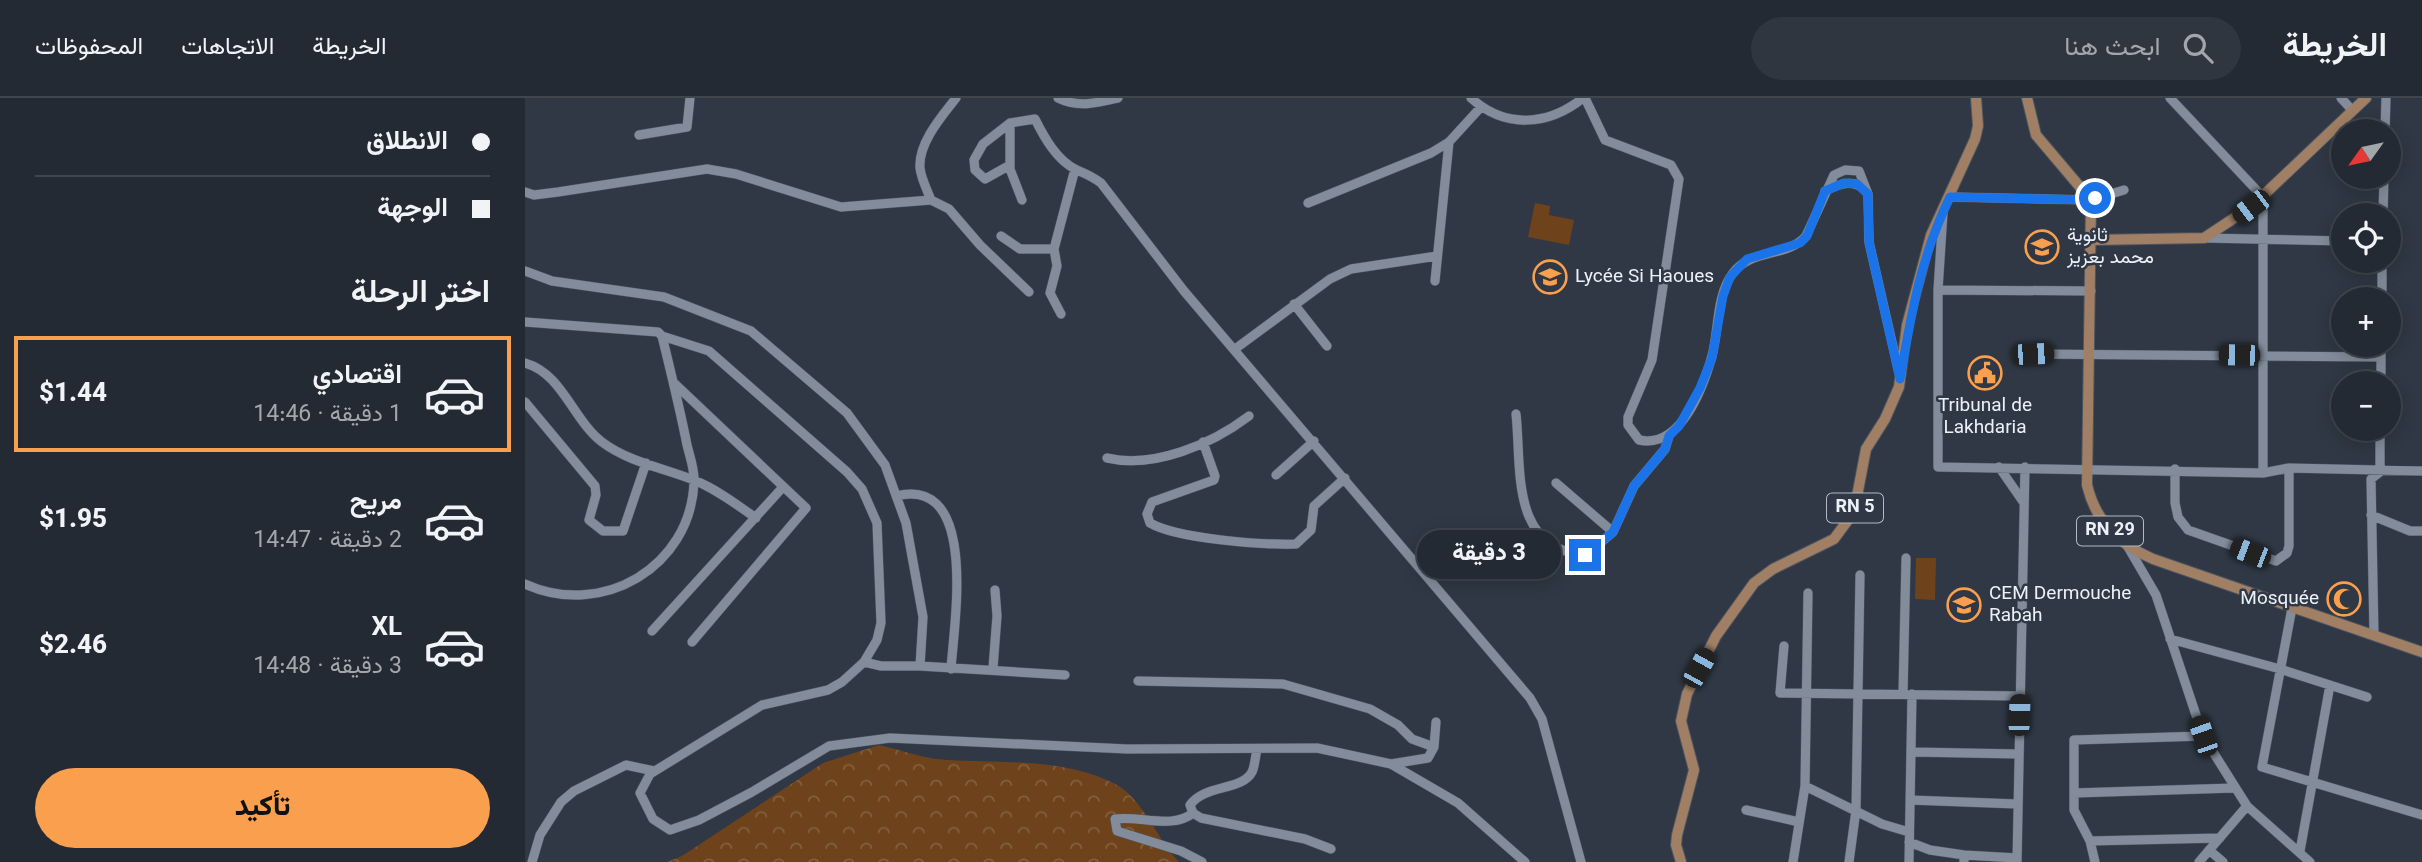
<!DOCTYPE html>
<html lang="ar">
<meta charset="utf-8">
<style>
body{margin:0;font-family:Georgia,Vazirmatn,serif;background:#2f363f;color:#f1f3f6;direction:rtl;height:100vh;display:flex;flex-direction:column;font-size:26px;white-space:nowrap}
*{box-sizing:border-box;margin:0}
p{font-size:23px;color:#a3a7ac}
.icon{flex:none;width:38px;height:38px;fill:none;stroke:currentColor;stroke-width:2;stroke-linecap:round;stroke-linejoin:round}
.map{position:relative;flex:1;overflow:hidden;direction:ltr}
.drawer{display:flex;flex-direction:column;background:#232a33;width:525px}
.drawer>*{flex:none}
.guide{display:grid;align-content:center;height:154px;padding:0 35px;background:#232a33}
.needle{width:46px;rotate:237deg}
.controls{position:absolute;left:1806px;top:21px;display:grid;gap:14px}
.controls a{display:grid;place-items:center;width:70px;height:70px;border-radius:50%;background:#232a33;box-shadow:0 4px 18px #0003,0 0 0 2px #40464e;font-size:35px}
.end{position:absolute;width:32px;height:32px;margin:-16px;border:9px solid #1a73e8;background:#fff;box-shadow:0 0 0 4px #fff}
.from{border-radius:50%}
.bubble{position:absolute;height:49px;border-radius:24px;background:#232a33;box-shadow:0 4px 18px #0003,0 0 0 2px #40464e;font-size:23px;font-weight:800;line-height:49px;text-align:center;direction:rtl}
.car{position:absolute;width:21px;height:42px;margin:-21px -10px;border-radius:9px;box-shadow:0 0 5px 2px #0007;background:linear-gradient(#222 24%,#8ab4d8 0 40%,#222 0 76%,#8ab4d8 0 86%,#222 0)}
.guide b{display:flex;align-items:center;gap:24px;height:66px;font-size:26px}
.guide b+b{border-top:2px solid #40464e}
.guide i{width:18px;height:18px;background:#f1f3f6}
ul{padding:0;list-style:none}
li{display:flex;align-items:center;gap:21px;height:116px;margin:0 14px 10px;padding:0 21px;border:4px solid transparent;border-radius:0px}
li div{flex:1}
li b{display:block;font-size:26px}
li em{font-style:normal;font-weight:800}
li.on{border-color:#f99f4d}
li>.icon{width:63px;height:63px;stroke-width:1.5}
h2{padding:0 35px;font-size:32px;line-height:84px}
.button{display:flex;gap:14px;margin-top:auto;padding:14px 35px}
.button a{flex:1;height:80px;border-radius:42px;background:#f99f4d;color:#111;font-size:28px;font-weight:800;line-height:80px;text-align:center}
header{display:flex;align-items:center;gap:42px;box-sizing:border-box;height:98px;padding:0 35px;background:#232a33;border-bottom:2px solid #40464e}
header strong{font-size:33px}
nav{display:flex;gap:38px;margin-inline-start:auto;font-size:24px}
.search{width:490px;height:63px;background:#2f363f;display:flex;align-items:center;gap:18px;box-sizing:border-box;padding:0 24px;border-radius:38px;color:#a3a7ac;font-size:26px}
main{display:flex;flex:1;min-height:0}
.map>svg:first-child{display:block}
</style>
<header>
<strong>الخريطة</strong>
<div class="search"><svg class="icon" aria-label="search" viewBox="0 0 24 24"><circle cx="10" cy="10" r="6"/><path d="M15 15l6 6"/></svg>ابحث هنا</div>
<nav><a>الخريطة</a><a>الاتجاهات</a><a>المحفوظات</a></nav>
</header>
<main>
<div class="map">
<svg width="1897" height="764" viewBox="0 0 1897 764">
<defs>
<pattern id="forest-crowns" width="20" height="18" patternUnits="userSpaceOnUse" patternTransform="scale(1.75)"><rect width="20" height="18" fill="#6e431b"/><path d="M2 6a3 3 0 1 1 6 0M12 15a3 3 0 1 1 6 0" fill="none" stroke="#835f3d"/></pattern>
</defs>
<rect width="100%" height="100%" fill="#2f3844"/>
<path fill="#6e431b" d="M1010,105L1025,108L1024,117L1049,122L1044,147L1003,139Z
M1500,140L1533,141V158L1500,156Z
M1391,460H1411L1410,502L1390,501Z"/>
<path fill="url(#forest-crowns)" d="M354,647C376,652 400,661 422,662C475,665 540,660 590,686C617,699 633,743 654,764H142L157,758L298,665Z"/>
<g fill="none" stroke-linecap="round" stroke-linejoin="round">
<defs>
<path id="minor" d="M431,0C417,18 393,45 395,70C396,80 402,92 406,102L424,111L455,147L504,194
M533,0C553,10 572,5 593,0
M946,0C980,31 1023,28 1058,0
M1060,0L1080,42L1146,67L1154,81L1127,262L1103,319V327L1114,342C1156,351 1178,290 1187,258C1194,232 1191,197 1208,175C1227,150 1262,160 1281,138L1309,77L1320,72L1334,73L1343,96L1344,144L1374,275
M1645,0L1738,99V375
M1816,0L1827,12
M485,25V71L497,102
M1860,33L1861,0
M114,37L162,29L165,0
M485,67L460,81L450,72L449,62L458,46L485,25L510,21C519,39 532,63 552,72C561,76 567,78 576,85L659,193L1005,600L1017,621L1056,764
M1300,93C1314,86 1331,79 1342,95
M0,94L9,97L33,94L182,71L211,76L316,109L406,102
M1425,99L1566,102L1599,92
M783,105L906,55L924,44L956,9
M1418,115L1413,192V369L1738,375L1764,370L1897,373
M1858,117L1859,79
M476,138L495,151H529L550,71
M1679,140L1818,143
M529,151L532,168L525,195L536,216
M0,173L27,183L139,199L226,233L322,315L360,367L381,425L398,519L395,568H356L339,564
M910,183L924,44
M1413,192L1566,193
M1857,201V163
M769,206L802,248
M0,224L133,234L137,238C146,275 155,311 162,347C165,359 170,373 169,384C166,469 77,521 0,486
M137,238L184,253L322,374L337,391L352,425L356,525L352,542L339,564L317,584L303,592L237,607L125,676L115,695L128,721L145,732L174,722L227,694L304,648L365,640L602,651L792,650L866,666L933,705L1000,764
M710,251L805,181L826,171L912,158
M1508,256L1856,259
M0,265C37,275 48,322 77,344C103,364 142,371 171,383C193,392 212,407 231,420
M1856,285V247
M150,286L281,410L167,544
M0,304L70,388L71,397L64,422L78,433H98L121,365
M991,316C997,369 984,452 1061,457L1088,434L1109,388L1140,351L1144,338
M678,344L690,378L689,382L627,404L622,416L625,425C653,441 737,447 771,446L786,432L789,408L820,380
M582,360C629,371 687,346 724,318
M1474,369L1499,405
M1650,371V405L1653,419L1663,432L1751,463L1762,455L1764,448V370
M751,377L789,343
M1031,385L1088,434
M371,398C454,377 429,525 426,571
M1846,417L1885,433H1897
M1603,449L1631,497L1678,638L1722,708L1785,764
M1767,510L1737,669L1897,717
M127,533L258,389
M1849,537L1846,381L1855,374V331
M1645,541L1755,571L1842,599
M1259,548L1255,595L1495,598
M395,568L540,577
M468,570L472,518L470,492
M613,583L758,586L845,611L873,627L887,641L909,649L903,660L866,666
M1378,596L1381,460
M909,649L911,624
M732,652C730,659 730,668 727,674C717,693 680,686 665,707L668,715L676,720L780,741L806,751
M1387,654L1493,656
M1280,688L1357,726L1384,734
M1549,695L1709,690
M1385,702L1492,706
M1221,712L1274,724
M668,715C647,732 614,717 590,721L592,733L656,753L677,764
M1565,743L1695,740
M1384,744L1405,752L1439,757V764
M1684,752L1698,764
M1775,753L1805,587
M1439,757L1492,760
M7,764L15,737L36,704L49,693L101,667L129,673
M1268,764L1280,688L1283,495
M1324,764L1331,712L1335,477
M1384,764L1387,596
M1492,764L1500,369
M1570,764L1565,743L1549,712V642L1678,638
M1674,764L1722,708"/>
<path id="major" d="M1502,0L1511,37L1566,102L1562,387C1571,424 1593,446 1628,461L1897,554
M1566,142L1679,140L1726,109L1841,0
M1156,764L1151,747L1152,737L1169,672L1156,623L1162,596L1191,538L1229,485L1248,471L1309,441L1329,414L1341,351L1360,321L1374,289L1382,227L1406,137L1450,41L1453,28L1451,0"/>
</defs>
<use href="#minor" stroke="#4e5661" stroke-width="10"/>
<use href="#major" stroke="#4e5661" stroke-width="12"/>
<use href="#minor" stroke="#828c9b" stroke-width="9"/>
<use href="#major" stroke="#a17f64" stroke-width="10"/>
</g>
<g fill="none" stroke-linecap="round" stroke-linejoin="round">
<path stroke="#1a73e8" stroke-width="9" d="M1060,457L1088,434L1109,388L1140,351L1144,338L1154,328L1175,290L1187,260L1198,198L1205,179L1222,161L1275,145L1282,138L1300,93L1319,85L1332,86L1343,96L1344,144L1375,281C1386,217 1396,158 1425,99L1566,102L1570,100"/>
</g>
<defs>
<symbol id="school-ring" viewBox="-11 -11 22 22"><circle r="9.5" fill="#2f3844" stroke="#f99f4d" stroke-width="1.5"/><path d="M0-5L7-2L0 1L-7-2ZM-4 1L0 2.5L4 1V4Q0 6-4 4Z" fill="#f99f4d"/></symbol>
<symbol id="civic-ring" viewBox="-11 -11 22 22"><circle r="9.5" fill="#2f3844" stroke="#f99f4d" stroke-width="1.5"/><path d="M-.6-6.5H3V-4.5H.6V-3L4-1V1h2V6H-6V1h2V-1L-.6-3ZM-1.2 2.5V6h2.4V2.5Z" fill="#f99f4d"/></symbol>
<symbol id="mosque-ring" viewBox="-11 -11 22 22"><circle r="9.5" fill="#2f3844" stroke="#f99f4d" stroke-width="1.5"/><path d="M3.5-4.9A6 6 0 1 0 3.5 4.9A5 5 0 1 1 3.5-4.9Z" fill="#f99f4d"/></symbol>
</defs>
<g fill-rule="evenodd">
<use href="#school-ring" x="1498" y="130" width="38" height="38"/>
<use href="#school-ring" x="1006" y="160" width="38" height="38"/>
<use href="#civic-ring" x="1441" y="256" width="38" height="38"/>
<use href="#mosque-ring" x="1800" y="482" width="38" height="38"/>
<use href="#school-ring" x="1420" y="488" width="38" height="38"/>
</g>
<g text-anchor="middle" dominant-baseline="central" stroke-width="5" stroke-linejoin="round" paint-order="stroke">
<g fill="#2f3844" stroke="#b3bac3" stroke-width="2">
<rect x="1302" y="395.5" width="56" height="29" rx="5"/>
<rect x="1552" y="418.5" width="66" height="29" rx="5"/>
</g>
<g font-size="18" font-weight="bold" fill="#ebf1f9">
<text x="1330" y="410">RN 5</text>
<text x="1585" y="433">RN 29</text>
</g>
<g font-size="19" fill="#ebf1f9" stroke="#2f3844" text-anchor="start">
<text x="1542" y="138">ثانوية<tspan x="1542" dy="22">محمد بعزيز</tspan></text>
<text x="1050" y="179">Lycée Si Haoues</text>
<text x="1460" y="308" text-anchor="middle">Tribunal de<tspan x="1460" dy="22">Lakhdaria</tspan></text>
<text x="1464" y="496">CEM Dermouche<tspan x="1464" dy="22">Rabah</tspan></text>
<text x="1794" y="501" text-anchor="end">Mosquée</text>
</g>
</g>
</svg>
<div class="controls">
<a><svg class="needle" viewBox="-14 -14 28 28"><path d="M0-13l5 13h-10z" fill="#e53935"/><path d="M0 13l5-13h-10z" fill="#a3a7ac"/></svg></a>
<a><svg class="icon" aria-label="locate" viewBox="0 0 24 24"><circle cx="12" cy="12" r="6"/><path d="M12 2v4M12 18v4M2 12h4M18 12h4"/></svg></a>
<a>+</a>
<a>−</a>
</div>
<i class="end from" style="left:1570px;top:100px"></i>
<i class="end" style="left:1060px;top:457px"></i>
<div class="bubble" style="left:892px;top:432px;width:144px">3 دقيقة</div>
<i class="car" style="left:1726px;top:109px;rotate:233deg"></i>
<i class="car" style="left:1508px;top:256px;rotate:88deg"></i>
<i class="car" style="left:1714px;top:257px;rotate:271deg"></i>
<i class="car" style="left:1725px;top:455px;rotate:291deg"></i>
<i class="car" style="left:1174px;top:570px;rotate:29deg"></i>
<i class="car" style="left:1494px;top:617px;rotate:2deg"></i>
<i class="car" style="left:1678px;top:638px;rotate:341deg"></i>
</div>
<section class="drawer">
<div class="guide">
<b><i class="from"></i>الانطلاق</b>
<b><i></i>الوجهة</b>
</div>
<h2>اختر الرحلة</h2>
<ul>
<li class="on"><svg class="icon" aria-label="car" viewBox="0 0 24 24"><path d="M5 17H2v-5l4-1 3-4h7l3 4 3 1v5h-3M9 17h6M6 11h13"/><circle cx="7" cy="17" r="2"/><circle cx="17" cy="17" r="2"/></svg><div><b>اقتصادي</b><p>1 دقيقة · 14:46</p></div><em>$1.44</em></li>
<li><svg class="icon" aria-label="car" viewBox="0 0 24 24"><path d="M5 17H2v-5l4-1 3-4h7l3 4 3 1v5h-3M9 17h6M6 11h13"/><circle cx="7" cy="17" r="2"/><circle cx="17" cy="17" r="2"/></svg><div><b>مريح</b><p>2 دقيقة · 14:47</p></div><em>$1.95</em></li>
<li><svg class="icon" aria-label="car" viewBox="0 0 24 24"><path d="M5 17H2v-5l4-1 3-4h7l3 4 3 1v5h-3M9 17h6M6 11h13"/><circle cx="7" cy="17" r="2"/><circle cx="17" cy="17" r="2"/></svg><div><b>XL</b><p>3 دقيقة · 14:48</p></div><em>$2.46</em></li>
</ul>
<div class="button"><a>تأكيد</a></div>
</section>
</main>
